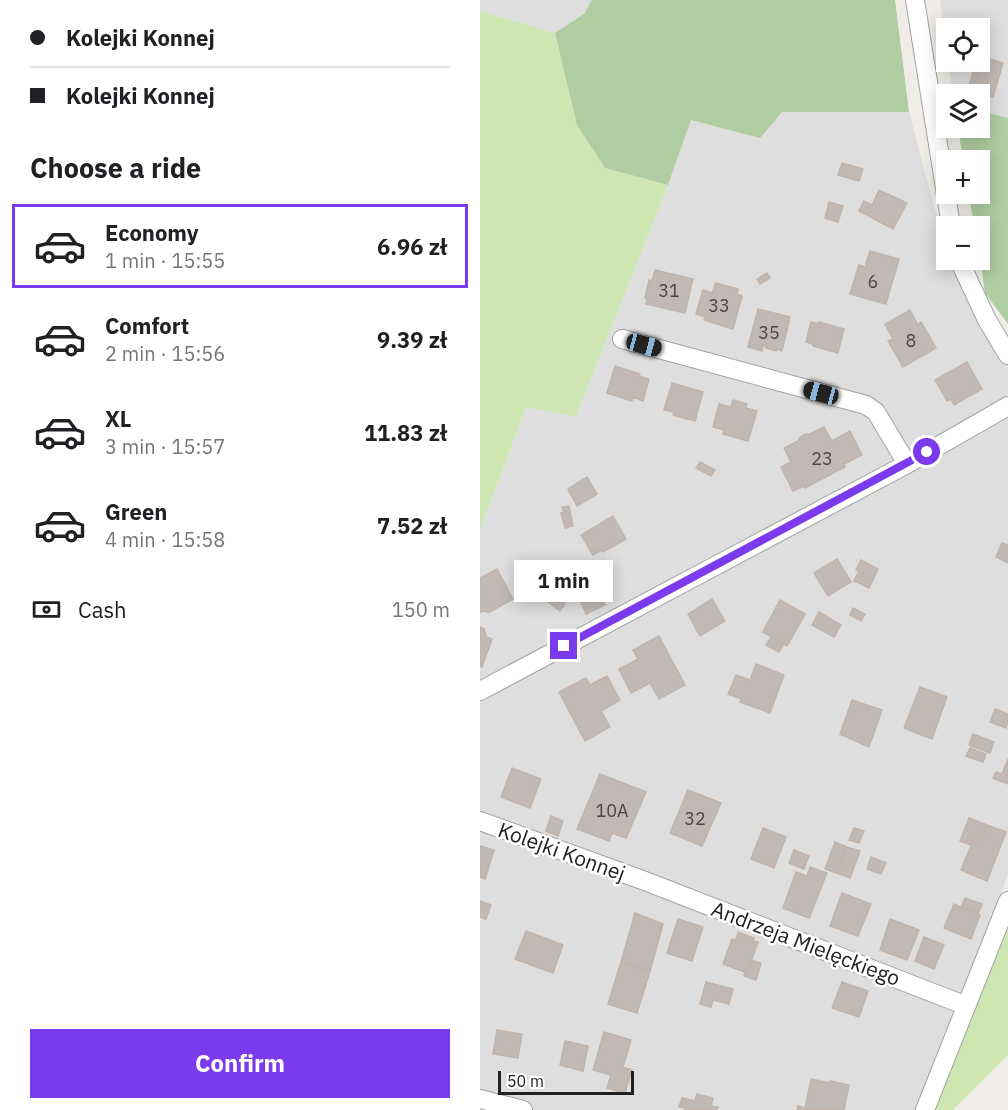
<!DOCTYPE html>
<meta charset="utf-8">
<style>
body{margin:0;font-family:"IBM Plex Sans",sans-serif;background:#f2f2f2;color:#202124;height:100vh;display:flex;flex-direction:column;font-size:22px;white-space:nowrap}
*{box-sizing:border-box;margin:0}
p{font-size:20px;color:#757577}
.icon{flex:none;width:33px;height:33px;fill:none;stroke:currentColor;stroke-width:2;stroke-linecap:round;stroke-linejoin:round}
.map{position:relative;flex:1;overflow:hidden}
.details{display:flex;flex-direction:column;background:#fff;width:480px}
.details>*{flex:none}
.hud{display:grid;align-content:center;height:132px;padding:0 30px;background:#fff}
.controls{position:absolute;left:456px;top:18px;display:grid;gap:12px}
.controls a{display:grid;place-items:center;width:54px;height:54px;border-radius:0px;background:#fff;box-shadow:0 3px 15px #0003;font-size:30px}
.scale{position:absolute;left:18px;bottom:15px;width:136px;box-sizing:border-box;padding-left:6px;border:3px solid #212121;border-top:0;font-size:16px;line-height:21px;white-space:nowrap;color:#212121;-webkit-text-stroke:4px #fff;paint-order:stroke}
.end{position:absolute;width:27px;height:27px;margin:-14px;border:8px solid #7c3aed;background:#fff;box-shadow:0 0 0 3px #fff}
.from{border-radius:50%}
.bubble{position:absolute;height:42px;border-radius:0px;background:#fff;box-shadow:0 3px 15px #0003;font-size:20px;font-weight:700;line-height:42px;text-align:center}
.car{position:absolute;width:18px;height:36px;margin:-18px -9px;border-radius:8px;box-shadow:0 0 4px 2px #0007;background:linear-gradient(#222 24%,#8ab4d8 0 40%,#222 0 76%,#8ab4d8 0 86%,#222 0)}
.hud b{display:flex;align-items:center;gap:21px;height:57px;font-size:22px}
.hud b+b{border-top:2px solid #e0e0e0}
.hud i{width:15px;height:15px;background:#202124}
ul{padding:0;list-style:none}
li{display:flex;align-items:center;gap:18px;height:84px;margin:0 12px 9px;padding:0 18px;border:3px solid transparent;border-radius:0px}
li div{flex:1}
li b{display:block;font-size:22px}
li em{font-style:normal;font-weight:700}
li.active{border-color:#7c3aed}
li>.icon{width:54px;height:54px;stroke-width:1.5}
h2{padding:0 30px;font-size:27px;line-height:72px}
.pay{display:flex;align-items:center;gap:15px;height:66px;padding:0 30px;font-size:22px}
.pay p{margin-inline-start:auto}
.cta{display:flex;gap:12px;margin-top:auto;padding:12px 30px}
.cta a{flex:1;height:69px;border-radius:0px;background:#7c3aed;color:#fff;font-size:24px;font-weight:700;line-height:69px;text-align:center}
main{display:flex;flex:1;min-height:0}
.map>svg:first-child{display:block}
</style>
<main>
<section class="details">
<div class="hud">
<b><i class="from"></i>Kolejki Konnej</b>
<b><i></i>Kolejki Konnej</b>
</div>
<h2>Choose a ride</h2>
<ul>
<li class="active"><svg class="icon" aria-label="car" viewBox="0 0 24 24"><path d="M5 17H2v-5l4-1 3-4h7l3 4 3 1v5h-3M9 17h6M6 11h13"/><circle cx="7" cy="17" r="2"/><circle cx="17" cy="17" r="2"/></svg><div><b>Economy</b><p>1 min · 15:55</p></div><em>6.96 zł</em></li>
<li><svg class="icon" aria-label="car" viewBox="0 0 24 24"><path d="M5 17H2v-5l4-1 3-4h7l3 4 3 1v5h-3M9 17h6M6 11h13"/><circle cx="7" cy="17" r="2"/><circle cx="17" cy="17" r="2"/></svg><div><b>Comfort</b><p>2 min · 15:56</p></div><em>9.39 zł</em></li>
<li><svg class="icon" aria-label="car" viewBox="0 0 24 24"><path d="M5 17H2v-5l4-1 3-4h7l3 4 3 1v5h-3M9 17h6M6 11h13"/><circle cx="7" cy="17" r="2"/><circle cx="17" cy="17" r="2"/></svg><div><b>XL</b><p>3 min · 15:57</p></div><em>11.83 zł</em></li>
<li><svg class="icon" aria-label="car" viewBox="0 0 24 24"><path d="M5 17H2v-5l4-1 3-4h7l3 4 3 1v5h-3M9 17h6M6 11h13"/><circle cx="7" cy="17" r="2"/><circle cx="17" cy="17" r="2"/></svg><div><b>Green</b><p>4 min · 15:58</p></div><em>7.52 zł</em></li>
</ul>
<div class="pay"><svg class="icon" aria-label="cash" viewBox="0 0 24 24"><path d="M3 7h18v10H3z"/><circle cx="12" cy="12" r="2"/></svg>Cash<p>150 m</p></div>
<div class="cta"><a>Confirm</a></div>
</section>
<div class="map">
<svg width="528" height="1110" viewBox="0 0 528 1110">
<rect width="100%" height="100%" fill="#f0ede8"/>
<path fill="#dfdede" d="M0,0H112L104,14L75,33L0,11Z
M460,0H528V118L500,111V94H473L468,62H500V28H466V48Z
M302,112H429L455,210L466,235V260H478L528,364V874L487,990L434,1110H0V530L46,407L96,417L188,185L211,120L279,138Z"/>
<path fill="#cee6b2" d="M0,11L75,33L97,125L125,168L188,185L96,417L46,407L0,530Z
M528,921V1055L473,1110H454Z"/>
<path fill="#afcda0" d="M112,0H415L429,112H302L280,138L211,120L188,185L125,168L97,125L75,33L104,14Z
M500,111L528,118V324L505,293L500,257V226H494L489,194H500V160H483L478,128H500Z"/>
<path fill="#c1b9b5" stroke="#c1b4ab" stroke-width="1.5" d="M500,56L523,63L513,97L488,89L496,62H500Z
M362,163L383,169L379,181L358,175Z
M399,190L427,203L413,229L379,211L384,201L392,205Z
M349,202L363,206L358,222L345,218Z
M390,251L419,259L406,304L370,294L379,265L385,267Z
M175,270L213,279L205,313L166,304L167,299L165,298L169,280L172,281Z
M287,273L290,278L280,284L277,279Z
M236,283L258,289L257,294L262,296L253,329L224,320L225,317L216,314L223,290L232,293Z
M278,309L310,317L302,351L296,349V351L286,348V346H283L282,351L268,347Z
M430,310L438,325L441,322L456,348L423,367L408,341L413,339L405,324Z
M331,322L339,324V322L364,329L358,353L333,346V344L326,342Z
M487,362L502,389L474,405L471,399L467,401L455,380Z
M135,366L160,374L159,376L169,379L163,401L153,397L152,401L127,393Z
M192,383L223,392L215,421L193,415L194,412L184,410Z
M253,400L267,404L266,408L277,411L268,441L243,434L244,430L233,427L239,404L251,407Z
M344,427L352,441L370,431L382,455L364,464L365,467L325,488L324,486L313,491L301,467L311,462L304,448L318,441L320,437L326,434H330Z
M220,462L235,470L231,476L216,468Z
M107,477L117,494L97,506L88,489Z
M89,506L93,526L85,528L81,513H84L82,507Z
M133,516L146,539L123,552L122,550L113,555L101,535Z
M522,543L528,545V563L516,557Z
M357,559L371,582L348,596L334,573Z
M381,560L398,569L389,588L374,581L379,571L376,570Z
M17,569L33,599L8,613L7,611L0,612V578Z
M119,592L125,605L106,614L100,600Z
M74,595L85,604L80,611L68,602Z
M232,599L245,621L220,636L208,614Z
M300,600L325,614L307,646L283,632Z
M373,608L385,614L381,621L370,615Z
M339,612L361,625L354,637L332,625Z
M0,627L4,629L6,637L12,639L2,667L0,666Z
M179,636L205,685L179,699L170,683L151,693L139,669L158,659L153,650Z
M291,637L304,644L299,652L286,645Z
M276,664L304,675L290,713L260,702L261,699L248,694L256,675L270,680Z
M127,676L140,700L121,711L130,727L105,741L79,692L106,678L110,685Z
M440,687L467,697L452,739L424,728Z
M372,700L402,710L389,747L360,734Z
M515,709L528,714V722L526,728L510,722Z
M493,734L514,742L510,753L489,745Z
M490,748L506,754L503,762L486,756Z
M528,759V784L513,778L516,772L522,774Z
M32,768L61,779L50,808L21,797Z
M120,774L166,792L146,838L132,833L129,841L97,829Z
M208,790L241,803L222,846L190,833Z
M71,816L83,821L78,836L66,831Z
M489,818L507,825L501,841L494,838L491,845L480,841Z
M507,825L526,832L507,881L481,870L494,838L501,841Z
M283,828L306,837L294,868L271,859Z
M374,828L384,831L379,843L369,840Z
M355,842L367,847L357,873L345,869Z
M0,846L14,850L5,879L0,877Z
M367,847L380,851L370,878L357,873Z
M314,850L329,856L324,869L309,863Z
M391,857L406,863L401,874L387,869Z
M330,867L347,873L329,918L303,908L316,872L327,876Z
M362,893L391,904L378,936L350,926Z
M485,898L502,904L498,914L481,907Z
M0,901L11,905L6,919L0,917Z
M474,904L500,915L491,939L464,928Z
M155,913L183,924L170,971L141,962Z
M198,919L223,927L212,961L187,953Z
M410,919L439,930L427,960L400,950Z
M46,931L83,945L73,973L35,959Z
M258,932L274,938L273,941L278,942L267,973L243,964L252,939L256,940Z
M444,937L464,945L454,969L435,961Z
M271,960L281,963L276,980L264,976L265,972L267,973Z
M141,962L170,971L157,1013L128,1004Z
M226,982L253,989L249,1004L233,1000L231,1007L220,1004Z
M362,982L388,991L379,1017L352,1008Z
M17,1030L42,1034L38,1058L13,1054Z
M124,1032L151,1040L143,1067L152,1070L145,1093L127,1088L131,1075L113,1070Z
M85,1041L108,1046L103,1071L80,1065Z
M331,1079L350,1083V1081L369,1085L364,1110H317L318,1106L325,1108Z
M217,1094L233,1098L231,1106L238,1107L237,1110H204L205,1108L199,1107L202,1098L215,1101Z"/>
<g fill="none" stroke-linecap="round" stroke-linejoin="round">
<defs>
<path id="minor" d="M435,0L471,226
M479,260L507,320L528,355
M142,339L386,405L396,412L427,464
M0,691L427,464L528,406
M0,821L165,881L479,1003L487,1005
M0,1099L43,1110
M445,1110L528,901"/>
</defs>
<use href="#minor" stroke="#a2a2a2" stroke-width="20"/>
<use href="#minor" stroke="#fff" stroke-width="18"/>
</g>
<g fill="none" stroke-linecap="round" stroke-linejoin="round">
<path stroke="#7c3aed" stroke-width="8" d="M84,646L447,452"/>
</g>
<g text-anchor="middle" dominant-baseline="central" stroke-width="5" stroke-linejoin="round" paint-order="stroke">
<g font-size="18" fill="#494746">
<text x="393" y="281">6</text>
<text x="189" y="290">31</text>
<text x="239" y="305">33</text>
<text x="289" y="332">35</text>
<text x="431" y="340">8</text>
<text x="342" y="458">23</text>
<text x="132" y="810">10A</text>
<text x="215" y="818">32</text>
</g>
<g font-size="21" fill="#212121" stroke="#fff">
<text transform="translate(82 851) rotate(20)">Kolejki Konnej</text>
<text transform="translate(326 943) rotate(21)">Andrzeja Mielęckiego</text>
</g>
</g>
</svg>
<div class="controls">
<a><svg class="icon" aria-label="locate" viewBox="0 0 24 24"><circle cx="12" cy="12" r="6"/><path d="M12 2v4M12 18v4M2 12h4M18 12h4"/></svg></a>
<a><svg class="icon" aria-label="layers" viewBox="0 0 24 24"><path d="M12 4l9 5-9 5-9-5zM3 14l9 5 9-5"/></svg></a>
<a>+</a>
<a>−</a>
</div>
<div class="scale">50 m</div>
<i class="end from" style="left:447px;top:452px"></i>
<i class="end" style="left:84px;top:646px"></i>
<div class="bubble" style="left:34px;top:560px;width:99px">1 min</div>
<i class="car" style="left:164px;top:345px;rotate:105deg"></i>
<i class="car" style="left:341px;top:393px;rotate:285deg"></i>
</div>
</main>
